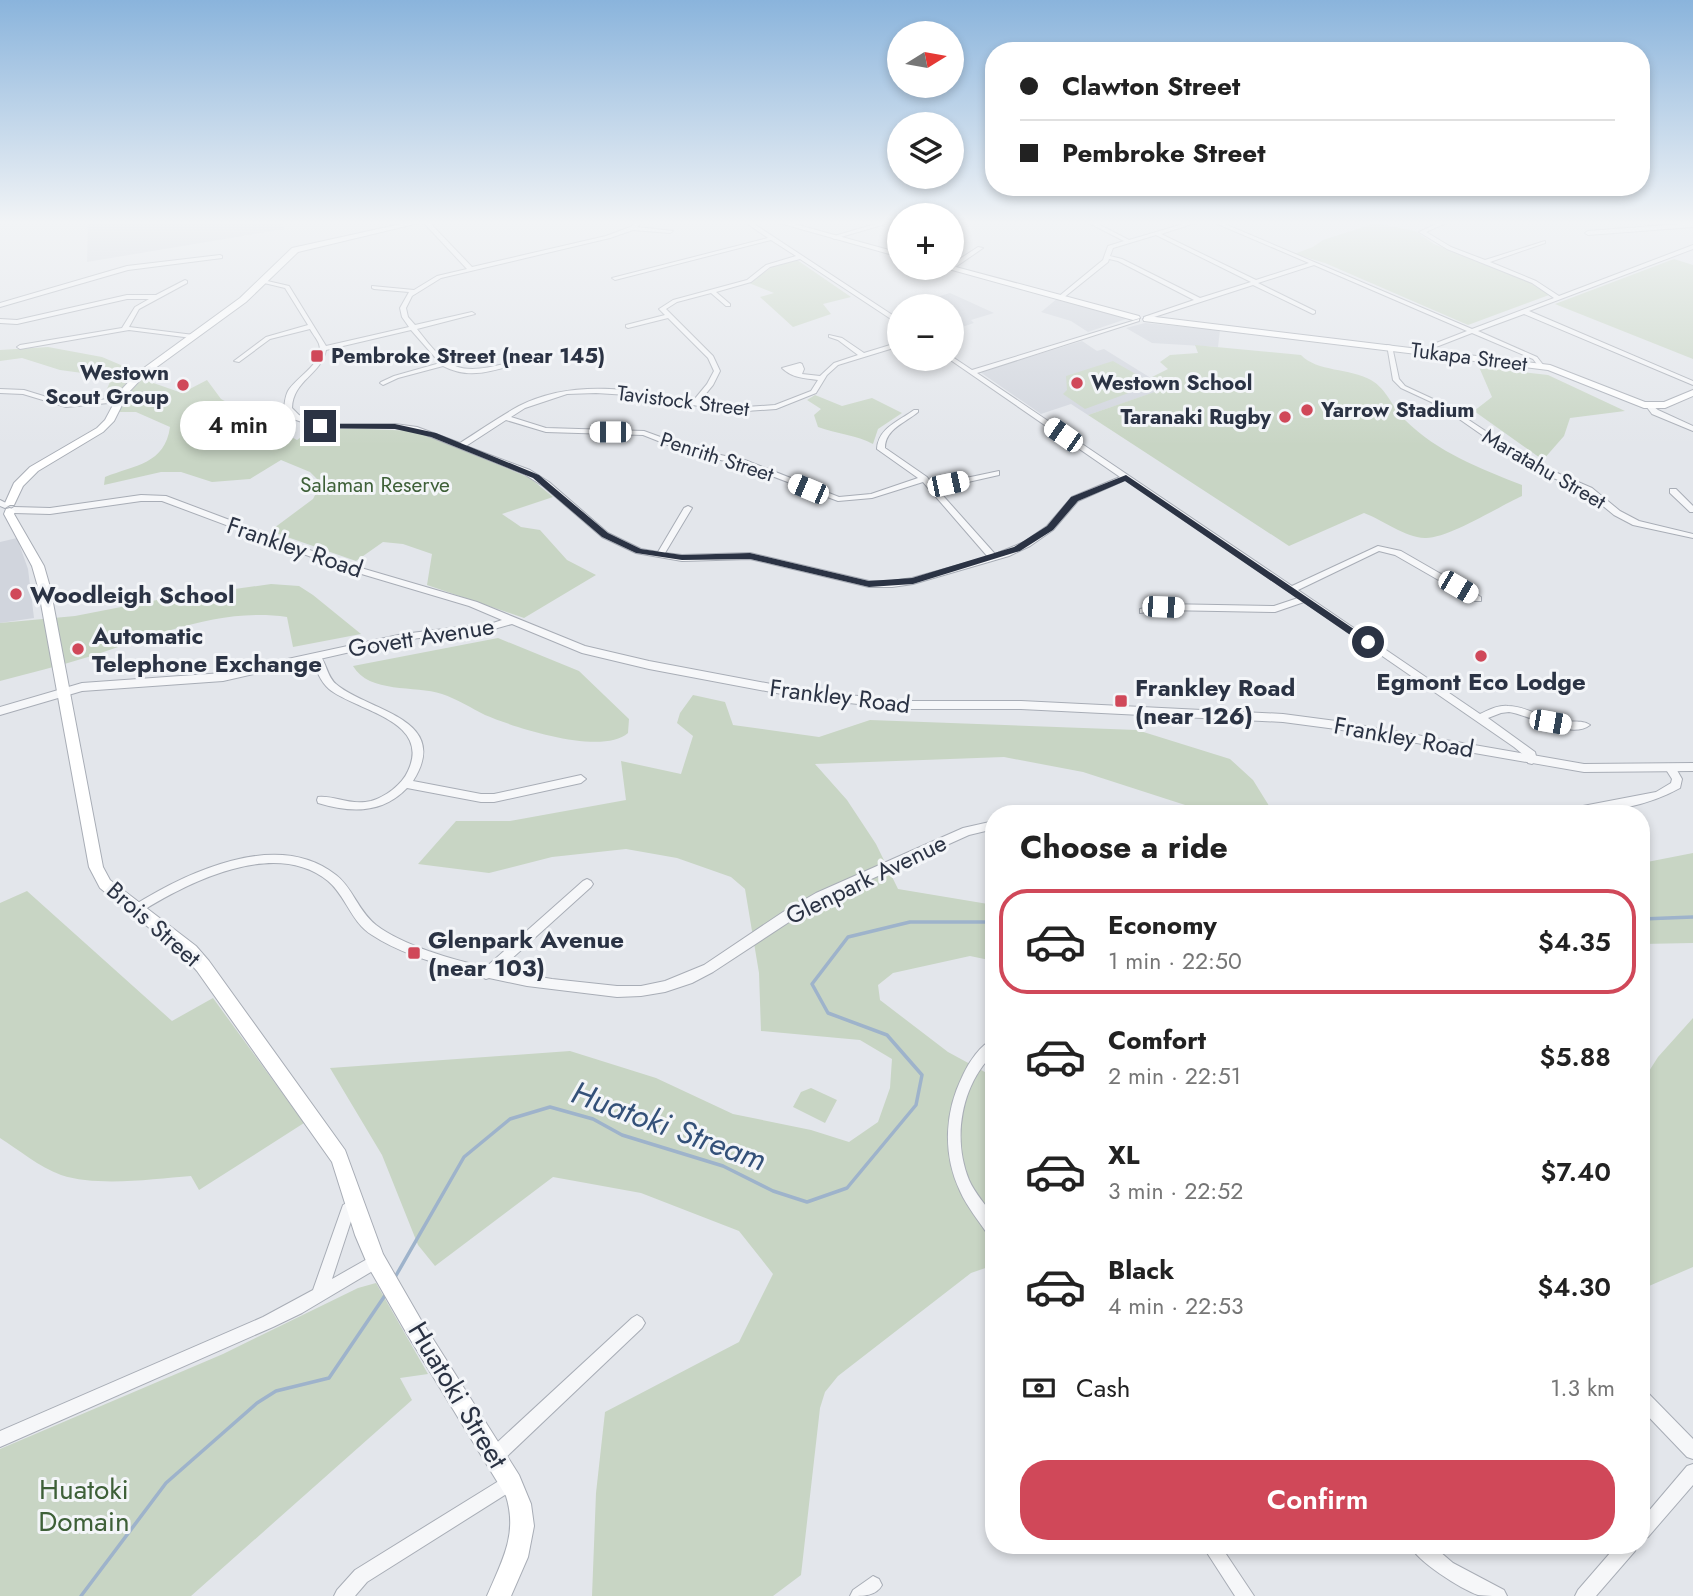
<!DOCTYPE html>
<meta charset="utf-8">
<style>
body{margin:0;font-family:Jost,sans-serif;background:#f6f6f6;color:#222;height:100vh;display:flex;flex-direction:column;font-size:26px;white-space:nowrap}
*{box-sizing:border-box;margin:0}
p{font-size:23px;color:#767676}
.icon{flex:none;width:38px;height:38px;fill:none;stroke:currentColor;stroke-width:2;stroke-linecap:round;stroke-linejoin:round}
.map{position:relative;flex:1;overflow:hidden}
.drawer{position:absolute;left:985px;top:805px;width:665px;height:749px;display:flex;flex-direction:column;background:#fff;border-radius:28px;box-shadow:0 4px 10px #0003}
.drawer>*{flex:none}
.guide{position:absolute;left:985px;top:42px;width:665px;height:154px;border-radius:28px;box-shadow:0 4px 10px #0003;display:grid;align-content:center;height:154px;padding:0 35px;background:#fff}
.needle{width:46px;rotate:79deg}
.fabs{position:absolute;left:887px;top:21px;display:grid;gap:14px}
.fabs a{display:grid;place-items:center;width:77px;height:77px;border-radius:50%;background:#fff;box-shadow:0 4px 10px #0003;font-size:35px}
.end{position:absolute;width:32px;height:32px;margin:-16px;border:9px solid #2b3344;background:#fff;box-shadow:0 0 0 4px #fff}
.from{border-radius:50%}
.bubble{position:absolute;height:49px;border-radius:24px;background:#fff;box-shadow:0 4px 10px #0003;font-size:23px;font-weight:600;line-height:49px;text-align:center}
.car{position:absolute;width:21px;height:42px;margin:-21px -10px;border-radius:9px;box-shadow:0 0 5px 2px #0007;background:linear-gradient(#fff 24%,#345 0 40%,#fff 0 76%,#345 0 86%,#fff 0)}
.guide b{display:flex;align-items:center;gap:24px;height:66px;font-size:26px}
.guide b+b{border-top:2px solid #e0e0e0}
.guide i{width:18px;height:18px;background:#222}
ul{padding:0;list-style:none}
li{display:flex;align-items:center;gap:21px;height:105px;margin:0 14px 10px;padding:0 21px;border:4px solid transparent;border-radius:28px}
li div{flex:1}
li b{display:block;font-size:26px}
li em{font-style:normal;font-weight:600}
li.on{border-color:#d04859}
li>.icon{width:63px;height:63px;stroke-width:1.5}
h2{padding:0 35px;font-size:32px;line-height:84px}
.pay{display:flex;align-items:center;gap:18px;height:77px;padding:0 35px;font-size:26px}
.pay p{margin-inline-start:auto}
.cta{display:flex;gap:14px;margin-top:auto;padding:14px 35px}
.cta a{flex:1;height:80px;border-radius:28px;background:#d04859;color:#fff;font-size:28px;font-weight:600;line-height:80px;text-align:center}
.map>svg:first-child{display:block}
</style>
<div class="map">
<svg width="1693" height="1596" viewBox="0 0 1693 1596">
<rect width="100%" height="100%" fill="#e3e6eb"/>
<path fill="#d1d5dd" d="M88,222H281L284,229L87,262Z
M950,293L994,313L971,320L974,323L959,328L952,324V306H908Z
M1058,298L1125,316L1126,319L1088,332L1071,321L1041,312Z
M1145,323L1220,330L1218,347L1152,343L1126,328Z
M1082,341L1097,351L1104,349L1167,388L1088,415L1071,404L1041,414L980,372Z
M17,538L28,569L34,618L0,623V542Z"/>
<path fill="#c8d5c4" d="M1376,223L1415,231L1434,244L1529,282L1549,295L1468,325L1325,263L1294,254L1313,247L1323,240Z
M1674,259L1693,265V359L1555,304Z
M797,260L851,297L823,304L831,314L793,327L760,297L774,293L749,283L772,267Z
M1195,345L1301,355C1317,372 1350,368 1371,380C1388,390 1392,408 1405,420C1437,452 1481,469 1522,485V496C1500,506 1447,539 1425,538C1404,537 1383,520 1364,513L1289,546L1088,415L1166,388L1150,378L1168,369L1160,362L1170,355L1198,353Z
M48,347L102,357L135,371L117,395L104,396L112,377L60,370L22,358L0,361V350Z
M1113,361L1153,384L1085,409L1063,394L1067,390L1066,376Z
M1479,367L1548,375L1625,411L1570,418L1564,436L1543,460L1474,411L1492,397Z
M142,379L182,393L207,380L221,399L297,440L315,427L418,431L530,478L553,497L502,514L521,527L540,530L567,560L596,575L524,618L427,585L432,554L403,544L383,542L356,561L270,531L313,499L316,493L317,479L310,472L281,460L250,479L212,482L181,472H161L104,485L105,477C135,465 165,464 170,427L136,412H119L131,391Z
M815,395L842,406L872,398L902,413L878,429L873,444C857,435 836,434 818,427L814,415L821,409L807,400Z
M271,584L299,586L313,595L361,634L293,647L287,617C218,607 153,637 88,657C59,666 29,673 0,681V623L75,616L157,600Z
M498,638L579,671L629,719L628,733C602,756 516,728 485,715C471,708 457,699 442,694C415,685 369,694 353,666Z
M693,695L725,702L733,725L819,737L870,720L1137,730L1230,759L1253,780L1271,809L1213,814L1083,772L1004,757L815,764L847,800L876,844L898,889L994,905V961L970,956L893,973L878,985L880,1000L948,1052L994,1077V1265L971,1273L838,1376L825,1392L820,1408L801,1575L773,1596H592L596,1493L605,1412L739,1342L773,1274L739,1231L641,1193L553,1177L435,1266L418,1245L382,1155L330,1068L570,1051L656,1078L733,1114L811,1130L849,1142L878,1122L890,1088L892,1059L860,1040L761,1031L759,973L745,889L731,877L677,858L626,849L552,857L489,873L418,864L456,821H510L626,800L621,761L681,774L693,736L677,723L680,713Z
M1693,853V943L1642,944V863Z
M27,891L172,1021L213,998L304,1123L199,1190L191,1176C153,1179 98,1187 61,1175C39,1167 19,1150 0,1138V903Z
M1693,1018V1267L1642,1289V1082L1658,1057Z
M811,1088L837,1100L825,1123L793,1107L801,1092Z
M376,1283L428,1374L400,1378L412,1400L191,1596H0V1449L223,1354L358,1288Z"/>
<g fill="none" stroke-linecap="round" stroke-linejoin="round">
<path stroke="#9eb3cb" stroke-width="3.5" d="M1642,919L1693,917
M394,1279L464,1157L510,1119L550,1107L593,1119L622,1135L723,1166L773,1191L807,1202L847,1188L916,1105L922,1075L887,1035L828,1013L812,984L848,937L910,922H994
M81,1596L166,1483L257,1403L276,1391L329,1378L386,1294"/>
<defs>
<path id="minor" d="M423,222H429L472,267L606,236L630,227L637,222H643L637,227L673,231L670,233L633,230L610,238L441,278L412,296L406,308L408,317L415,325L472,312L475,314L417,329C448,369 457,376 508,363L510,364V366C486,373 466,378 443,366L398,378L383,385L380,383L381,382L394,376L440,363L411,330L326,350C321,375 293,380 292,408L299,415L321,424H395L417,427L460,443C479,431 499,417 519,406C574,378 636,390 693,401L707,384L714,371L708,358L668,318L628,328L626,327V325L665,315L659,309L673,300L747,280L766,265L796,256L771,240L615,280L612,278L768,238L745,222H751L900,320V325L800,259L770,267L751,282L716,292L730,304V306H726L711,293L677,302L666,309L713,356L720,371L713,385L699,402L731,408L775,405L811,391L818,380C804,378 792,378 782,368L800,363L802,364L804,369L802,374L820,376L834,363L858,355L838,340L829,337V335L842,338L864,353L900,342V346L838,365L827,375L816,393L776,409L731,412L644,396L596,393L567,394L525,408L511,417L546,428L644,431L696,450L745,460L839,497L871,494L918,478L877,449C878,428 899,421 914,410H918V412C905,423 885,429 885,448L927,477L933,485L999,471V475L937,489L995,554L1024,542L1047,526L1072,497L1120,477L949,359L954,358L972,370L1139,319V321L977,373L1292,586L1378,546L1401,551L1481,597V601H1475L1395,555L1379,551L1298,590L1480,714C1489,710 1498,705 1508,706C1525,706 1540,717 1557,721C1568,723 1582,719 1590,725C1571,740 1530,715 1509,712L1501,713L1488,718L1535,752L1537,760L1532,764L1528,763L1526,757L1514,747L1304,602L1275,612L1163,610L1140,613V609L1163,604L1274,606L1298,598L1125,480L1078,501L1053,530L1030,546L1009,556L913,584L892,587H869L750,559L682,561L636,553L602,537L543,486L524,474L416,431L395,428H320L293,419L284,408C285,402 285,397 288,391C296,377 325,363 319,344C317,339 312,333 310,329L270,339L239,362L234,361L266,337L308,325L285,288L260,282L263,280L289,286L326,346L409,327L402,317L400,308L409,292L374,289L372,288V286L414,290L437,276L467,269ZM506,420L546,432L643,435L691,454L740,464L838,501L872,498L923,482L988,557L912,578L892,581H869L750,553L682,555L665,553L692,508L688,506L684,508L658,552L641,549L608,533L549,482L530,470L466,446Z
M1087,222H1094L1129,240L1190,222H1198L1161,234L1256,280L1309,263L1213,222H1220L1472,329L1554,298L1532,283L1447,249L1419,232L1441,222H1448L1426,232L1451,247L1485,260L1545,241V243L1490,262L1536,281L1559,296L1693,245V249L1529,311L1693,381V385L1524,314L1478,331L1537,357L1544,366L1543,367H1539L1533,359L1472,333L1436,347L1434,352H1430L1431,345L1467,331L1314,265L1258,283L1315,311V313L1313,314L1253,285L1148,319H1144V317L1194,300L1118,261L1109,259L1108,262L1062,299H1058V297L1103,260L1108,246L1124,241ZM1156,235L1251,282L1200,298L1122,259L1110,256L1113,248Z
M1693,223V227L1588,235L1585,233L1588,231Z
M978,247L983,248L954,268H950H952V264Z
M220,255L222,256V258L128,270L0,307V303L127,266Z
M185,280L187,281V283L139,309L129,327L194,335L195,336L192,338L129,330L20,349L17,347L20,345L122,328L135,307L149,299H127L17,324L0,323V319L17,320L127,295H156Z
M1387,345L1392,346L1399,379L1405,386L1446,405L1534,463L1592,488L1620,511L1639,521L1693,534V538L1633,525L1614,515L1586,492L1528,467L1442,407L1401,388L1393,380Z
M0,389L24,390L66,403L119,398L122,400L119,402L66,407L23,394L0,393Z
M1650,404L1658,410L1693,426V431L1652,414L1646,406Z
M1670,489H1676L1693,506V512H1690L1670,493Z
M317,653C326,658 326,676 336,684C367,711 453,718 413,781L481,794H494L581,775L586,779L581,783L494,802H481L407,788C382,814 351,813 318,803L317,800L318,797C334,795 350,806 371,801C385,797 402,785 408,771C432,720 356,711 329,689C320,681 315,668 312,656Z
M1670,764L1674,765L1682,779L1680,788C1645,808 1597,814 1557,814L1562,810L1656,792L1671,783L1672,779L1665,768Z
M994,821V829L969,835L818,903L713,972L692,983L665,992L641,996L617,997L527,986L489,978L486,979C477,975 466,972 456,969C428,961 396,951 372,935C351,922 346,896 328,881C275,838 188,882 139,913L135,915L131,913L129,910L131,907C185,873 277,828 336,875C353,888 358,911 376,925C402,945 453,960 486,967L583,881L587,879L591,881L593,884L591,887L499,970L552,979L617,986H641L665,981L704,965L783,912L816,893L963,828Z
M994,1039V1053C961,1085 952,1138 969,1180C975,1194 986,1204 993,1217C995,1223 994,1231 994,1238L989,1236C979,1221 967,1207 960,1191C942,1153 945,1111 963,1075C969,1062 980,1045 994,1039Z
M355,1198L360,1200L362,1205L360,1210L353,1215L332,1279L376,1254L381,1256L383,1261L381,1266L302,1313L273,1327L0,1447V1431L263,1317L313,1290L343,1205Z
M637,1315L642,1318L645,1323L642,1328L501,1462L495,1464L489,1462L487,1456L489,1450L632,1318Z
M1642,1391L1648,1393L1693,1439V1459L1687,1457L1642,1410Z
M1693,1464V1485L1648,1537L1642,1539V1519L1687,1466Z
M510,1474L516,1476L518,1482L516,1488L367,1582L355,1596H334L337,1590L355,1570Z
M1202,1545H1220L1254,1596H1235Z
M1410,1545H1432L1453,1563L1504,1590L1507,1596C1498,1596 1486,1596 1478,1595C1461,1589 1416,1561 1410,1545Z
M1617,1545H1637L1635,1551L1596,1596H1575L1578,1590Z
M873,1576L879,1579L882,1585C876,1596 864,1596 850,1596L853,1590Z"/>
<path id="tertiary" d="M882,222H892L834,239L831,237Z
M141,495L166,496L344,563L477,602L585,646L649,661L803,690L904,701H1021L1283,714L1336,721L1584,764L1693,763V771L1584,772L1336,729L1283,722L1021,709H904L803,698L649,669L582,653L512,624L494,629L403,640L223,681L82,691L0,715V707L82,683L223,673L403,634L493,623L502,620L469,606L338,567L162,501H141L50,514L14,513L9,510L14,507L50,508Z
M0,500L10,505L5,508L0,506Z"/>
<path id="secondary" d="M410,222H423L298,252L246,302L143,377L128,393L114,421L103,432L38,471L23,486L14,505H6L5,503L14,483L30,467L97,428L105,420L121,390L137,373L240,298L292,248Z
M776,222H787L900,253V257Z
M952,266L1139,316L1140,318L1133,320L945,268Z
M1147,316L1550,365L1645,402H1664L1693,390V396L1665,408H1644L1548,370L1144,321L1143,319Z
M10,508L15,511L14,514L44,566L50,587L103,867L110,880L196,946L209,961L345,1150L383,1254L421,1320L519,1475L531,1504L534,1526L528,1557L511,1596H487C502,1561 518,1534 506,1496L407,1334L369,1268L355,1235L332,1162L197,971L184,956L100,888L89,867L38,587L32,566L4,514L6,509Z"/>
</defs>
<use href="#minor" stroke="#a8adb6" stroke-width="2"/>
<use href="#tertiary" stroke="#a8adb6" stroke-width="2"/>
<use href="#secondary" stroke="#a8adb6" stroke-width="2"/>
<use href="#minor" fill="#f6f7f9" fill-rule="evenodd"/>
<use href="#tertiary" fill="#f6f7f9" fill-rule="evenodd"/>
<use href="#secondary" fill="#fff" fill-rule="evenodd"/>
</g>
<linearGradient id="sky" x2="0" y2="1"><stop stop-color="#8ab4dc"/><stop offset="0.5" stop-color="#f2f4f6"/><stop offset="1" stop-color="#f2f4f6" stop-opacity="0"/></linearGradient>
<rect width="1693" height="445" fill="url(#sky)"/>
<path fill="#2b3344" d="M318,424H395L436,433L539,475L608,533L641,549L682,555L750,553L869,581L912,578L1014,547L1047,526L1071,497L1126,475L1373,642L1365,645L1125,481L1078,501L1053,530L1020,551L913,584L869,587L750,559L682,560L636,553L602,537L533,478L431,437L395,429L320,428Z"/>
<g fill="#d04859" stroke="#f3f5f8" stroke-width="2.5">
<rect x="310" y="349" width="14" height="14" rx="3.5"/>
<circle cx="1077" cy="383" r="7"/>
<circle cx="183" cy="385" r="7"/>
<circle cx="1307" cy="410" r="7"/>
<circle cx="1285" cy="417" r="7"/>
<circle cx="16" cy="594" r="7"/>
<circle cx="78" cy="649" r="7"/>
<circle cx="1481" cy="656" r="7"/>
<rect x="1114" y="694" width="14" height="14" rx="3.5"/>
<rect x="407" y="946" width="14" height="14" rx="3.5"/>
</g>
<g text-anchor="middle" dominant-baseline="central" stroke-width="6" stroke-linejoin="round" paint-order="stroke">
<g font-size="21" font-weight="bold" fill="#2b3344" stroke="#f3f5f8" text-anchor="start">
<text x="331" y="356">Pembroke Street (near 145)</text>
<text x="169" y="373" text-anchor="end">Westown<tspan x="169" dy="24">Scout Group</tspan></text>
<text x="1091" y="383">Westown School</text>
<text x="1321" y="410">Yarrow Stadium</text>
<text x="1271" y="417" text-anchor="end">Taranaki Rugby</text>
</g>
<g font-size="21" fill="#2b3344" stroke="#f3f5f8">
<text transform="translate(1469 357) rotate(7)">Tukapa Street</text>
<text transform="translate(683 401) rotate(7)">Tavistock Street</text>
<text transform="translate(717 457) rotate(18)">Penrith Street</text>
<text transform="translate(1544 469) rotate(30)">Maratahu Street</text>
</g>
<g font-size="21" fill="#3e6038" stroke="#f3f5f8">
<text x="375" y="485">Salaman Reserve</text>
</g>
<g font-size="24" fill="#2b3344" stroke="#f3f5f8">
<text transform="translate(295 547) rotate(19)">Frankley Road</text>
<text transform="translate(421 637) rotate(-9)">Govett Avenue</text>
<text transform="translate(840 696) rotate(7)">Frankley Road</text>
<text transform="translate(1404 737) rotate(10)">Frankley Road</text>
<text transform="translate(866 879) rotate(-26)">Glenpark Avenue</text>
<text transform="translate(154 924) rotate(41)">Brois Street</text>
</g>
<g font-size="24" font-weight="bold" fill="#2b3344" stroke="#f3f5f8" text-anchor="start">
<text x="30" y="594">Woodleigh School</text>
<text x="92" y="635">Automatic<tspan x="92" dy="28">Telephone Exchange</tspan></text>
<text x="1481" y="681" text-anchor="middle">Egmont Eco Lodge</text>
<text x="1135" y="687">Frankley Road<tspan x="1135" dy="28">(near 126)</tspan></text>
<text x="428" y="939">Glenpark Avenue<tspan x="428" dy="28">(near 103)</tspan></text>
</g>
<g font-size="28" fill="#2b3344" stroke="#f3f5f8">
<text transform="translate(458 1395) rotate(59)">Huatoki Street</text>
</g>
<g font-size="28" fill="#3e6038" stroke="#f3f5f8">
<text x="84" y="1489">Huatoki<tspan x="84" dy="32">Domain</tspan></text>
</g>
<g font-size="32" font-style="italic" fill="#345179" stroke="#f3f5f8">
<text transform="translate(669 1126) rotate(20)">Huatoki Stream</text>
</g>
</g>
</svg>
<div class="fabs">
<a><svg class="needle" viewBox="-14 -14 28 28"><path d="M0-13l5 13h-10z" fill="#e53935"/><path d="M0 13l5-13h-10z" fill="#767676"/></svg></a>
<a><svg class="icon" aria-label="layers" viewBox="0 0 24 24"><path d="M12 4l9 5-9 5-9-5zM3 14l9 5 9-5"/></svg></a>
<a>+</a>
<a>−</a>
</div>
<i class="end from" style="left:1368px;top:642px"></i>
<i class="end" style="left:320px;top:426px"></i>
<div class="bubble" style="left:180px;top:401px;width:116px">4 min</div>
<i class="car" style="left:610px;top:432px;rotate:270deg"></i>
<i class="car" style="left:1063px;top:435px;rotate:305deg"></i>
<i class="car" style="left:948px;top:484px;rotate:78deg"></i>
<i class="car" style="left:808px;top:489px;rotate:293deg"></i>
<i class="car" style="left:1458px;top:587px;rotate:120deg"></i>
<i class="car" style="left:1163px;top:607px;rotate:92deg"></i>
<i class="car" style="left:1550px;top:722px;rotate:100deg"></i>
<div class="guide">
<b><i class="from"></i>Clawton Street</b>
<b><i></i>Pembroke Street</b>
</div>
<section class="drawer">
<h2>Choose a ride</h2>
<ul>
<li class="on"><svg class="icon" aria-label="car" viewBox="0 0 24 24"><path d="M5 17H2v-5l4-1 3-4h7l3 4 3 1v5h-3M9 17h6M6 11h13"/><circle cx="7" cy="17" r="2"/><circle cx="17" cy="17" r="2"/></svg><div><b>Economy</b><p>1 min · 22:50</p></div><em>$4.35</em></li>
<li><svg class="icon" aria-label="car" viewBox="0 0 24 24"><path d="M5 17H2v-5l4-1 3-4h7l3 4 3 1v5h-3M9 17h6M6 11h13"/><circle cx="7" cy="17" r="2"/><circle cx="17" cy="17" r="2"/></svg><div><b>Comfort</b><p>2 min · 22:51</p></div><em>$5.88</em></li>
<li><svg class="icon" aria-label="car" viewBox="0 0 24 24"><path d="M5 17H2v-5l4-1 3-4h7l3 4 3 1v5h-3M9 17h6M6 11h13"/><circle cx="7" cy="17" r="2"/><circle cx="17" cy="17" r="2"/></svg><div><b>XL</b><p>3 min · 22:52</p></div><em>$7.40</em></li>
<li><svg class="icon" aria-label="car" viewBox="0 0 24 24"><path d="M5 17H2v-5l4-1 3-4h7l3 4 3 1v5h-3M9 17h6M6 11h13"/><circle cx="7" cy="17" r="2"/><circle cx="17" cy="17" r="2"/></svg><div><b>Black</b><p>4 min · 22:53</p></div><em>$4.30</em></li>
</ul>
<div class="pay"><svg class="icon" aria-label="cash" viewBox="0 0 24 24"><path d="M3 7h18v10H3z"/><circle cx="12" cy="12" r="2"/></svg>Cash<p>1.3 km</p></div>
<div class="cta"><a>Confirm</a></div>
</section>
</div>
